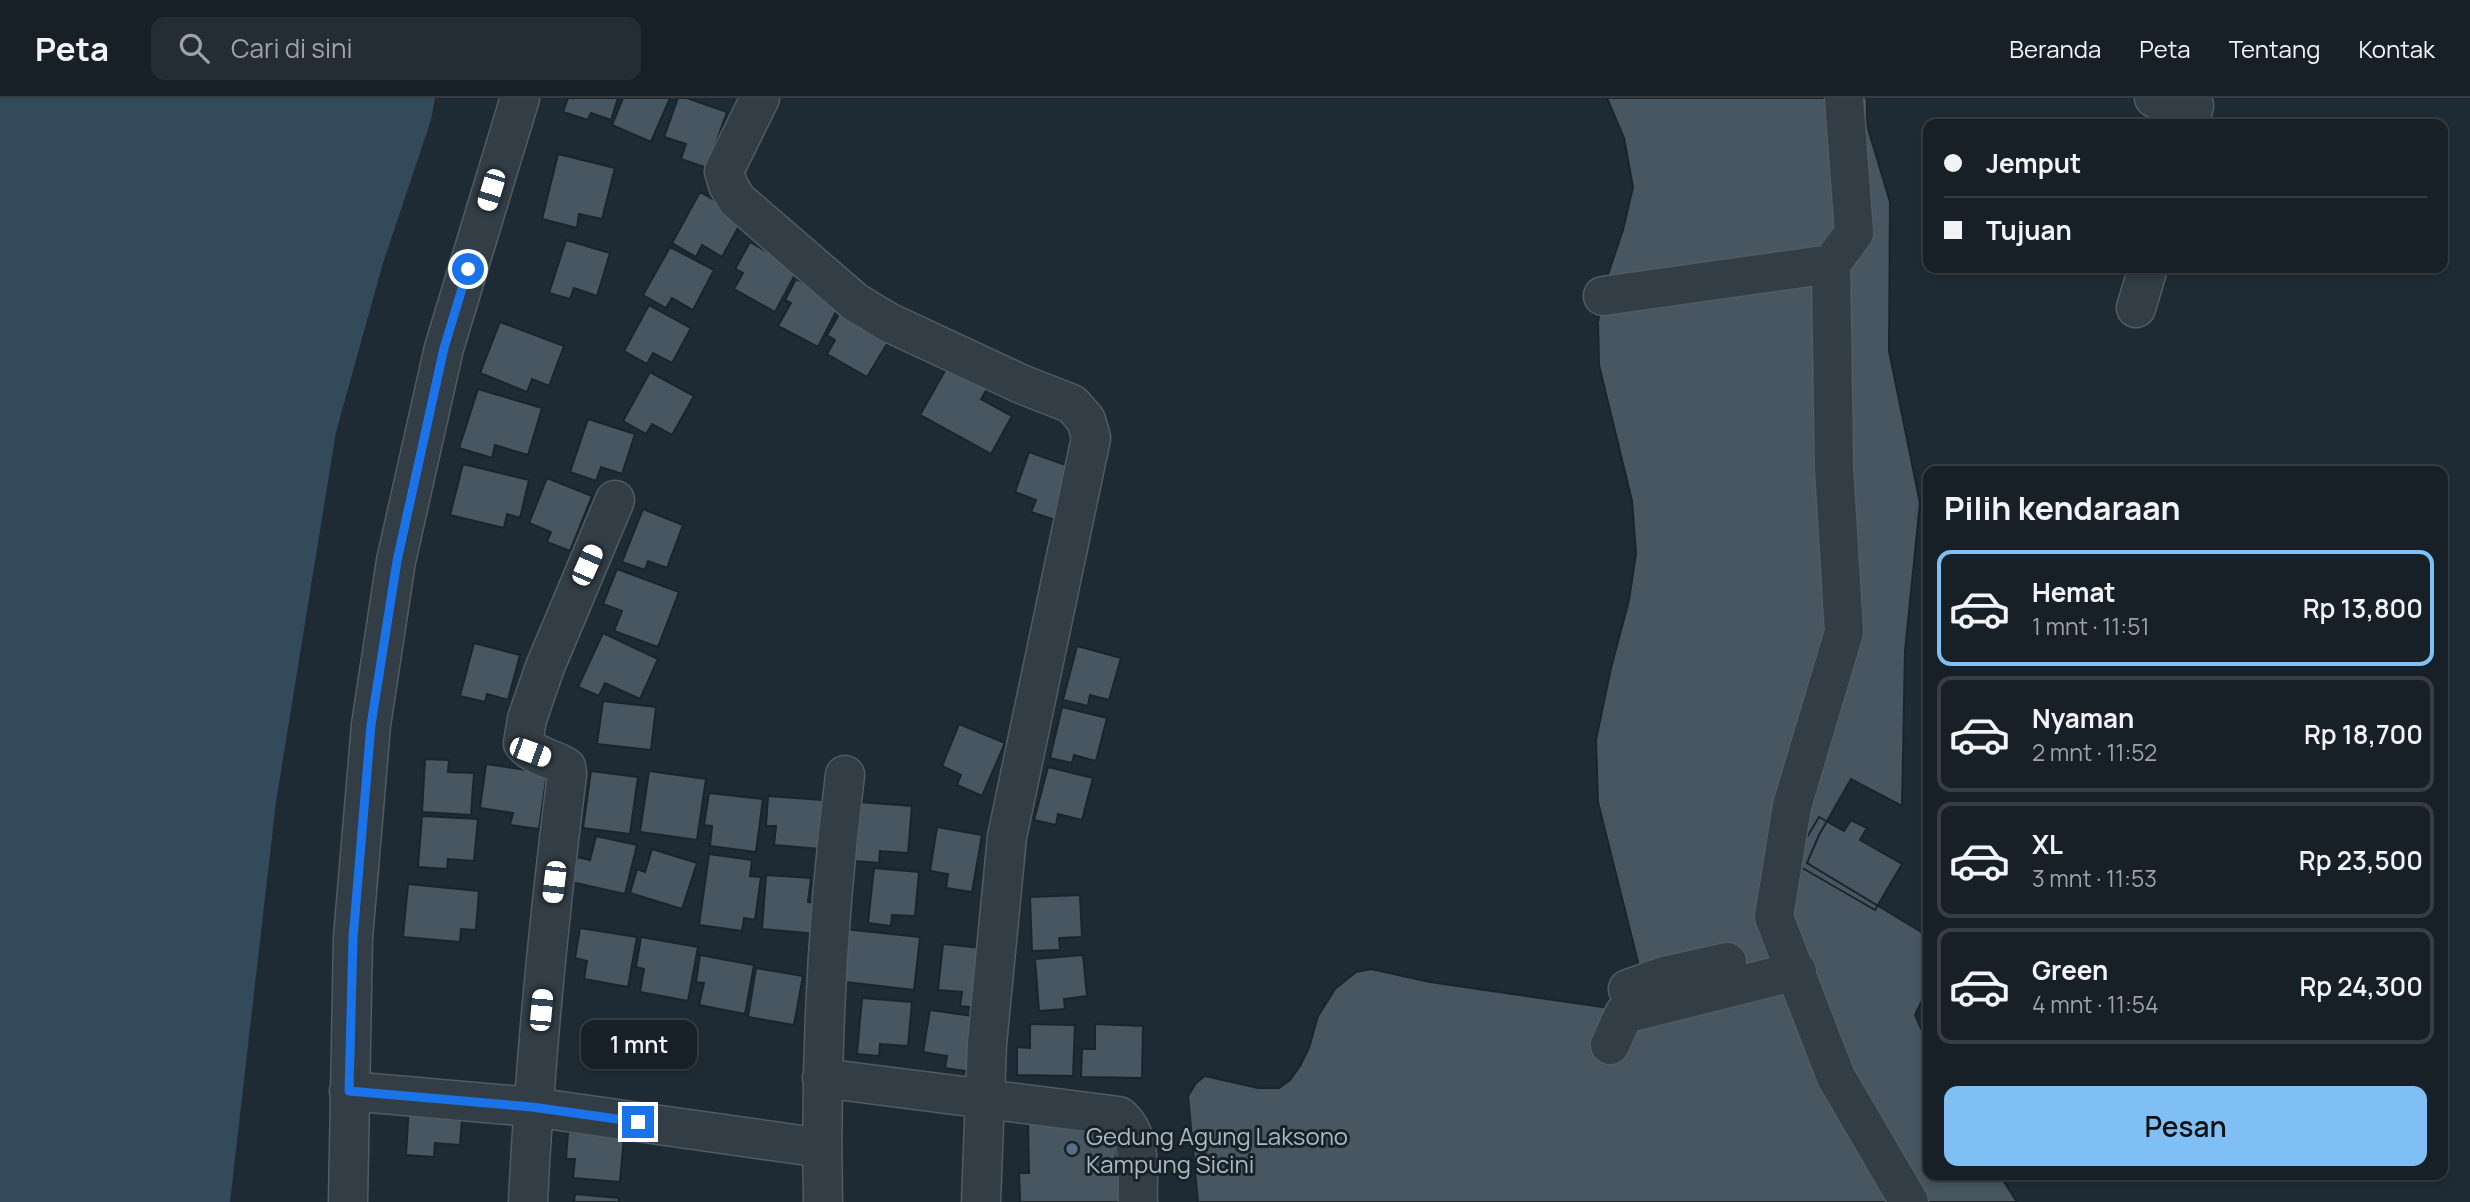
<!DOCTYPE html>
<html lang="id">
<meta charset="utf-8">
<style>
body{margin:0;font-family:Manrope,sans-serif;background:#242d33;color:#f1f3f6;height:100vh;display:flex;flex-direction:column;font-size:26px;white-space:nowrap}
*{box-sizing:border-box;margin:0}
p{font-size:23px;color:#9ea3a7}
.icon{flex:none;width:38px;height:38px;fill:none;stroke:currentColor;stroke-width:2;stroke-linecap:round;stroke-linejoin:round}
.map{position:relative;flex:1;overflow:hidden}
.sheet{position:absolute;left:1923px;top:368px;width:525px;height:714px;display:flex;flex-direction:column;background:#172027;border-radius:14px;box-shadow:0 4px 10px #0003,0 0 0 2px #363e44}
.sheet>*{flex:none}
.hud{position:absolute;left:1923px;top:21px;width:525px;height:154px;border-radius:14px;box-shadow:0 4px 10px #0003,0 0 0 2px #363e44;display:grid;align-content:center;height:154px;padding:0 21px;background:#172027}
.end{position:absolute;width:32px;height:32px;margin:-16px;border:9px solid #1a73e8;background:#fff;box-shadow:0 0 0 4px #fff}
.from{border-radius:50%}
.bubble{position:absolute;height:49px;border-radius:14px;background:#172027;box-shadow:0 4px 10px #0003,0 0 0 2px #363e44;font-size:23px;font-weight:600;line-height:49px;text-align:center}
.car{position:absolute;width:21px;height:42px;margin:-21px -10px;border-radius:9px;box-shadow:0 0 5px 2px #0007;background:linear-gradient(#fff 24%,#345 0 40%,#fff 0 76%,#345 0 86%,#fff 0)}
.hud b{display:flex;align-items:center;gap:24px;height:66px;font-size:26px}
.hud b+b{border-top:2px solid #363e44}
.hud i{width:18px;height:18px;background:#f1f3f6}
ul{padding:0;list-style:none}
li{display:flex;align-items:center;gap:21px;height:116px;margin:0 14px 10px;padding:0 7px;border:4px solid #363e44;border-radius:14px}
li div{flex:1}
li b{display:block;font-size:26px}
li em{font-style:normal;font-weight:600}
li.selected{border-color:#80bff3}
li>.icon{width:63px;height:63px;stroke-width:1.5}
h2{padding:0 21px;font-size:32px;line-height:84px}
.button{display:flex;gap:14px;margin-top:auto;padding:14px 21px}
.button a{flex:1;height:80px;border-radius:14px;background:#80bff3;color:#111;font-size:28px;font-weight:600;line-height:80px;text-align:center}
header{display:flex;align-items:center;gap:42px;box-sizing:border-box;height:98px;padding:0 35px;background:#172027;border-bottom:2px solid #363e44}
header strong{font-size:33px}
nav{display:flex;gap:38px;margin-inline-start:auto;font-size:24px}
.search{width:490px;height:63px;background:#242d33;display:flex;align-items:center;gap:18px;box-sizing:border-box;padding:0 24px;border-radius:14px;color:#9ea3a7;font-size:26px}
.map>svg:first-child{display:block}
</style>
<header>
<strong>Peta</strong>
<div class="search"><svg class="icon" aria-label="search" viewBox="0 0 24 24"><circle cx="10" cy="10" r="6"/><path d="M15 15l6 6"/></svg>Cari di sini</div>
<nav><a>Beranda</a><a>Peta</a><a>Tentang</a><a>Kontak</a></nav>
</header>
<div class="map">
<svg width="2470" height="1104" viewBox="0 0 2470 1104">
<rect width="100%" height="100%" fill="#1f2b34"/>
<path fill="#334a5b" d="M0,0H435L431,22L383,165L336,334L276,704L230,1104H0Z"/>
<path fill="#475660" stroke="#1a242b" stroke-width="2" d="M568,0H618L611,22L591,15L588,22L563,14Z
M623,0H670L651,44L612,27Z
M678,0H687L727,14L707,70L681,61L686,46L664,39Z
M1607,0H1867V27L1890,104L1889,253L1920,405L1905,553L1902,708L1851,681L1819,737L1807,765L1928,838V890L1915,917L1928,946V1076H1999L2017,1104H1198L1188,998L1196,985L1205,978L1258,990H1279L1290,982L1300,968L1309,950L1318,918L1335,891L1356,874L1371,871L1430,884L1609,910L1640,872L1598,704L1596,642L1611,570L1629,502L1636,456L1632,403L1599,267L1598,224L1605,185L1623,132L1633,89L1624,40Z
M558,56L615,70L602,121L579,116L577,130L542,121Z
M700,94L744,119L722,159L702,147L696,159L672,145Z
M566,142L610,155L597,198L574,190L570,201L549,195Z
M750,144L798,171L775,214L734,191L743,175L735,171Z
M670,149L714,172L693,212L672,200L666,210L643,197Z
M796,181L841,204L818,249L778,228L791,205L785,202Z
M649,207L691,230L672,265L653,255L647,266L624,253Z
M841,213L890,241L867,279L827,256L835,242L827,237Z
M500,224L564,248L549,288L532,281L527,294L480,275Z
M947,269L987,291L981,301L1012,318L991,356L920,317Z
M650,274L694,298L672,337L652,326L646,336L623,323Z
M478,291L542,310L528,357L495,347L492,360L459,350Z
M588,321L635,336L622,376L601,369L596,383L570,374Z
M1029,354L1074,370L1055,422L1031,414L1036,402L1015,394Z
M463,366L529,382L520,420L507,416L504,430L450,417Z
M547,380L592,398L570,453L547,444L551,434L529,425Z
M643,411L683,427L667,470L648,463L645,472L622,464Z
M617,471L679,494L658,549L614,533L622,513L603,506Z
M603,535L658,561L640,601L605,585L599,598L578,589Z
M474,545L520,557L508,602L487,596L485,604L460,598Z
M1077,548L1121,560L1109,602L1090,597L1088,608L1063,602Z
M603,603L656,609L651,652L597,646Z
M1062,609L1107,620L1096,663L1074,657L1072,665L1050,660Z
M959,626L1005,645L982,698L957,687L961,677L942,668Z
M425,661L449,662L448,674L474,675L471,717L422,714Z
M486,666L547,675L539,731L510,727L513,715L480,710Z
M1048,669L1093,680L1082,722L1058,716L1056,727L1034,722Z
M591,673L638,679L630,736L583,730Z
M649,673L706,681L697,742L640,734Z
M709,695L763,701L756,754L710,748L712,728L704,727Z
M768,698L823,702L820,751L774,747L776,728H766Z
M859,704L912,708L908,755L880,753L879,765L854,763Z
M422,718L478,721L474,763L448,761L447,771L418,769Z
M1819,719L1844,733L1851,722L1867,730L1860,742L1902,766L1875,812L1792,764Z
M937,729L982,737L972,794L946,790L948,776L930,773Z
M596,738L637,747L625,796L571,784L577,759L590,762Z
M652,751L697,765L682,811L630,795L637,771L645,774Z
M709,756L752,762L750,778L761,779L755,822L744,820L742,833L699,827Z
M874,770L919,774L915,818L892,817L891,828L868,825Z
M766,777L811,780L808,804L820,805L817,836L762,831Z
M408,786L479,793L476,832L461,831L460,844L403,839Z
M1080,797L1082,839L1059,840L1060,852L1032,853L1030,799Z
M580,830L637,839L628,889L584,881L587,863L575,860Z
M844,831L920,839L914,892L837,883Z
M641,839L698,849L688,903L640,894L644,871L636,869Z
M943,846L992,851L984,911L960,908L962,894L938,892Z
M700,857L754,867L745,916L699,907L704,885L696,884Z
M1083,857L1087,898L1064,901L1065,911L1039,913L1035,861Z
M756,870L803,878L794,927L748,919Z
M862,900L912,904L908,948L880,946L879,958L857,956Z
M930,912L980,919L971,974L945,970L947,958L923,954Z
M1030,926L1075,927L1073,978L1017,977V949L1030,950Z
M1095,926L1143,928L1142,980L1081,979L1082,951H1095Z
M409,1005L463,1008L460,1047L435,1045L434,1059L406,1057Z
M1116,1024L1117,1076H1126L1120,1104H1020L1019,1075H1029L1028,1026Z
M568,1034L624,1039L620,1084L573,1080L575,1061H566Z
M575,1096L619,1100V1104H574Z"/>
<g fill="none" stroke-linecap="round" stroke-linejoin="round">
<defs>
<path id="minor" d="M760,0L724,73L728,87L737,102L855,204L888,224L1021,286L1072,306L1086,322L1091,340L1007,739L987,946L981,1104
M1844,0L1854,135L1831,166L1834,369L1844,534L1792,708L1774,819L1836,979L1909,1104
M2154,0L2194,8L2189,26
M1603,198L1831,166
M2136,210L2148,170
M1628,891L1664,878L1727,864
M1610,947L1624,916L1797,873
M822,980L1119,1018C1143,1038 1137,1075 1138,1104
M349,993L532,1009L822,1050
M348,1104L353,840L371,627L396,463L444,250L520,0
M528,1104C535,960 549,818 567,676L566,669C552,660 534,659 523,645L527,621L545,569L615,402
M823,1104C820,961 827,819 845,677"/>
</defs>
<use href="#minor" stroke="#505b63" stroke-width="41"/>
<use href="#minor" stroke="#333d45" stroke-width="38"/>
</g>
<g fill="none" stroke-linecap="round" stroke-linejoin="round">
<path stroke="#1a73e8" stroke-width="9" d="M468,171L444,250L397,463L371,627L353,840L349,993L532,1009L638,1024"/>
</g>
<circle fill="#5c6f8a" stroke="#182229" stroke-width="2.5" cx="1072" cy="1051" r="7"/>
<g text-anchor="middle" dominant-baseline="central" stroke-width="6" stroke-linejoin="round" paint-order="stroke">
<g font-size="24" fill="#acb8c2" stroke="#182229" text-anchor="start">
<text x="1086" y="1037">Gedung Agung Laksono<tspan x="1086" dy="28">Kampung Sicini</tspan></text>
</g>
</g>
</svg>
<i class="end from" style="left:468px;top:171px"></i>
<i class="end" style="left:638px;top:1024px"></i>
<div class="bubble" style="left:581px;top:922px;width:116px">1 mnt</div>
<i class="car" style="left:491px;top:92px;rotate:197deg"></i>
<i class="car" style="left:587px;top:467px;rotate:24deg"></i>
<i class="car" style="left:530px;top:654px;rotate:110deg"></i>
<i class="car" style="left:554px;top:784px;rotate:187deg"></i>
<i class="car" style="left:541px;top:912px;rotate:5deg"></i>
<div class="hud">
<b><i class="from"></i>Jemput</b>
<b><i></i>Tujuan</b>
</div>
<section class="sheet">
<h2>Pilih kendaraan</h2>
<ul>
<li class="selected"><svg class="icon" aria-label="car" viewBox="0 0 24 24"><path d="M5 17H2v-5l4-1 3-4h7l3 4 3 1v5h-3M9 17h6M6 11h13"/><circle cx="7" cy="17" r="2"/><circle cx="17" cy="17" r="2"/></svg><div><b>Hemat</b><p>1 mnt · 11:51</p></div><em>Rp 13,800</em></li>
<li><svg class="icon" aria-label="car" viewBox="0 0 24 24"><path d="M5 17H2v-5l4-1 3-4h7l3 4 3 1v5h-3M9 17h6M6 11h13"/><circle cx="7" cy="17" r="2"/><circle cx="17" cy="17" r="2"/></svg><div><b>Nyaman</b><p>2 mnt · 11:52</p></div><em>Rp 18,700</em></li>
<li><svg class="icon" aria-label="car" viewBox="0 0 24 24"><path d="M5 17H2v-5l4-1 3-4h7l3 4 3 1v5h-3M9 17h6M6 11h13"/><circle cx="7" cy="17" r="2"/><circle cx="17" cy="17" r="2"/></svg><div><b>XL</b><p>3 mnt · 11:53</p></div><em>Rp 23,500</em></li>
<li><svg class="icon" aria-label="car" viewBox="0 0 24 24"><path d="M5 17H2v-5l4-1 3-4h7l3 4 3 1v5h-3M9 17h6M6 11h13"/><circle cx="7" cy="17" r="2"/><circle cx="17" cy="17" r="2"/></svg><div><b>Green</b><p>4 mnt · 11:54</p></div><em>Rp 24,300</em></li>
</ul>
<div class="button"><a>Pesan</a></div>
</section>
</div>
